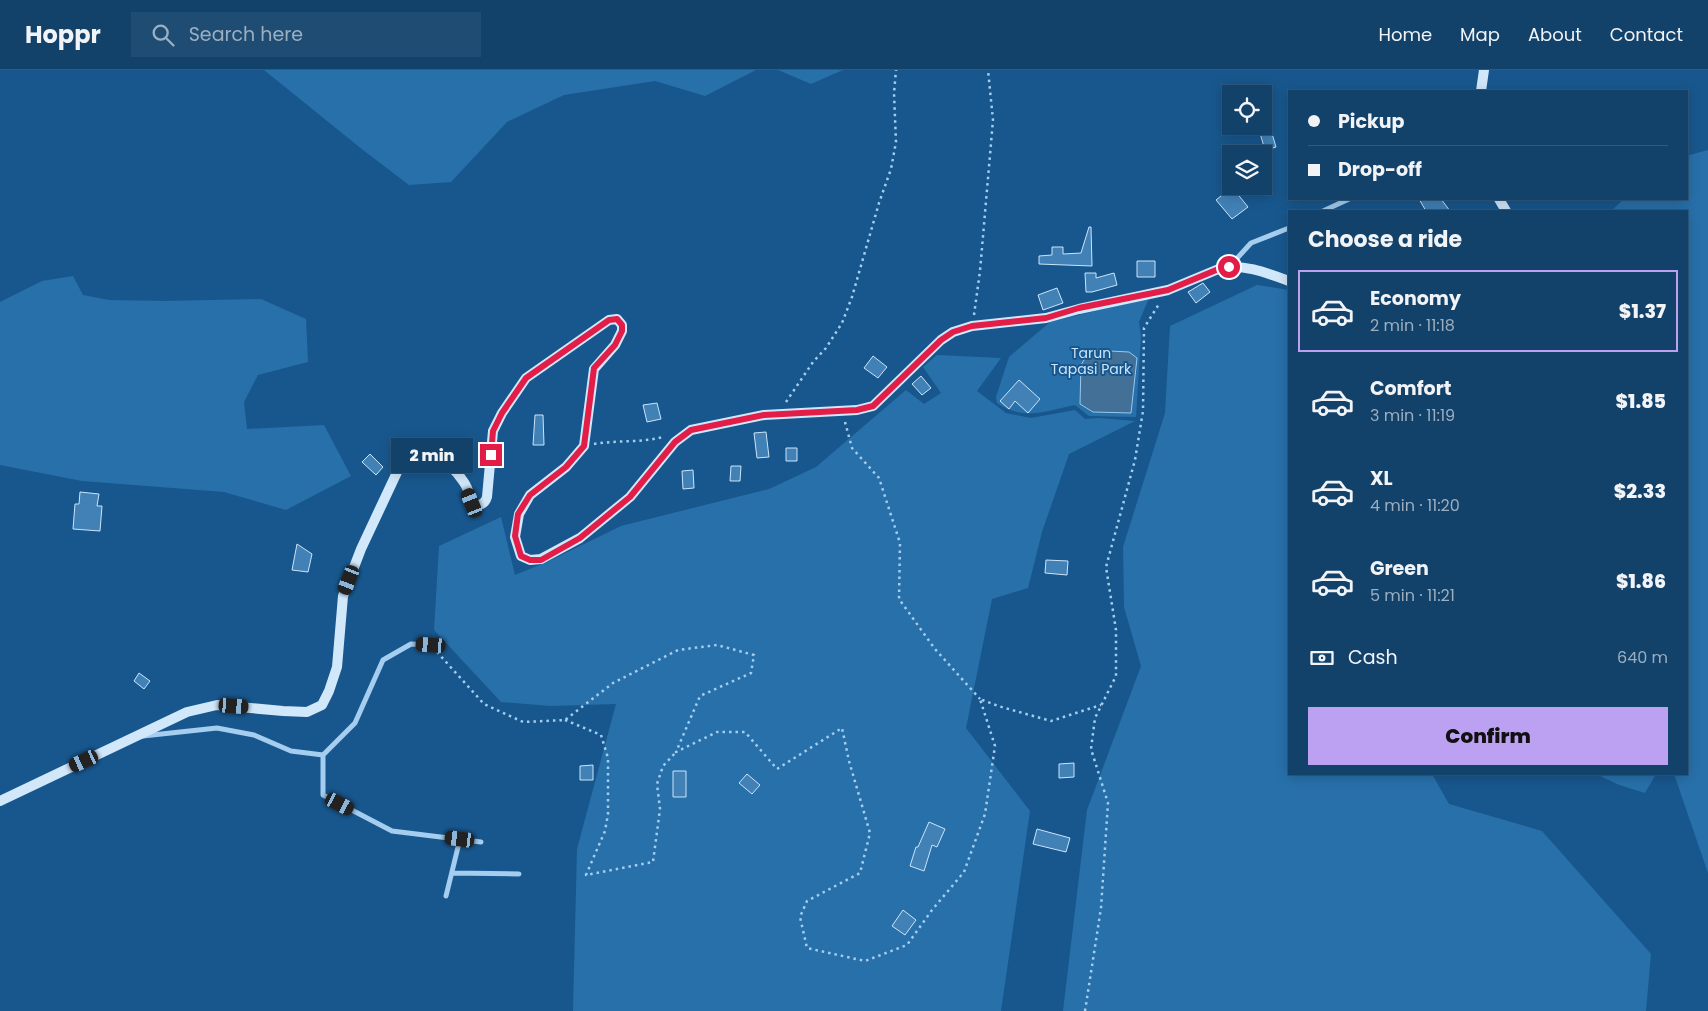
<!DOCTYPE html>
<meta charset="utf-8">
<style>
body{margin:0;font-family:Poppins,sans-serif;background:#1f4c72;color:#f1f3f6;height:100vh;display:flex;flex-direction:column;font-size:19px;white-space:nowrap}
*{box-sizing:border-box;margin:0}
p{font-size:16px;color:#9cafc1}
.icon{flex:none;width:28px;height:28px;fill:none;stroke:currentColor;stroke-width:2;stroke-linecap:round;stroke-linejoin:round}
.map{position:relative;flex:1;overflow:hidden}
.sheet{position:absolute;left:1288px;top:140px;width:400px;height:565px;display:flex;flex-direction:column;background:#12416a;border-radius:0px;box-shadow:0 2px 12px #0003,0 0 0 1px #315a7e}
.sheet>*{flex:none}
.hud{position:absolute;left:1288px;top:20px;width:400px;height:110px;border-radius:0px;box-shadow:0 2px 12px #0003,0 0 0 1px #315a7e;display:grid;align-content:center;height:110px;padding:0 20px;background:#12416a}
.tools{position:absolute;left:1222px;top:15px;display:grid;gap:10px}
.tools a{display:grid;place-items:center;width:50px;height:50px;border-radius:0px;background:#12416a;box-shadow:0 2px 12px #0003,0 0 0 1px #315a7e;font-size:25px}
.end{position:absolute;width:22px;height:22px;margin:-11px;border:6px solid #e11d48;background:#fff;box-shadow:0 0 0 2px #fff}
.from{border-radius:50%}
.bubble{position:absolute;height:35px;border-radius:0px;background:#12416a;box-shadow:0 2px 12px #0003,0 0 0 1px #315a7e;font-size:16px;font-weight:800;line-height:35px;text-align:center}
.car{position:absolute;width:15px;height:30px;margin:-15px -8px;border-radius:6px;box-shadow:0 0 4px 1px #0007;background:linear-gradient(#222 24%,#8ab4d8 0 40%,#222 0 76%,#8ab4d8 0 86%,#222 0)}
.hud b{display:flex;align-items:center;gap:18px;height:48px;font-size:19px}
.hud b+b{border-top:1px solid #315a7e}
.hud i{width:12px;height:12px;background:#f1f3f6}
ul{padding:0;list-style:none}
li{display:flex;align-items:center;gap:15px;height:82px;margin:0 10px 8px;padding:0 10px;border:2px solid transparent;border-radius:0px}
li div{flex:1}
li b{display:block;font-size:19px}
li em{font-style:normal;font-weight:800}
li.active{border-color:#bca0f2}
li>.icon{width:45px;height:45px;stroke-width:1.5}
h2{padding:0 20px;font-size:22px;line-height:60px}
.pay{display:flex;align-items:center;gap:12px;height:55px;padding:0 20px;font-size:19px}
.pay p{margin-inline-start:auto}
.cta{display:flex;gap:10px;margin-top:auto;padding:10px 20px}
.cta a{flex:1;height:58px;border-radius:0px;background:#bca0f2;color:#111;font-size:20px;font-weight:800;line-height:58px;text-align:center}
header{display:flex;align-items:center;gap:30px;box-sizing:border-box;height:70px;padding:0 25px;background:#12416a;border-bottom:1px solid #315a7e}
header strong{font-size:24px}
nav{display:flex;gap:28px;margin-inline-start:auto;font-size:18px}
.search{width:350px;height:45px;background:#1f4c72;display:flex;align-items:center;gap:12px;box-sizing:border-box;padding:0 18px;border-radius:0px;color:#9cafc1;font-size:19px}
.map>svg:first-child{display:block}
</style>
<header>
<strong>Hoppr</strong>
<div class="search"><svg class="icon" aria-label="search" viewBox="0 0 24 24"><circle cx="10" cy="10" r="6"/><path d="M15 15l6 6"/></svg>Search here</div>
<nav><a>Home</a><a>Map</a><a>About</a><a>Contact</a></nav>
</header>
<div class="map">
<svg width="1708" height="941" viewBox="0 0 1708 941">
<rect width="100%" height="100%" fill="#18578d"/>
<path fill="#2870aa" d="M264,0H756L705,26L655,11L564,25L507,52L451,112L409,115L363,80Z
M778,0H843L811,14Z
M1708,80V803L1674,704H1686V141H1611L1624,129H1686V86Z
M73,206L83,225L109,230L164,231L261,229L306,249L308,292L258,305L244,332L247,359L324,355L351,406L286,440L224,422L82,411L0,395V232L42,211Z
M1257,215L1289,220V704H1432L1449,734L1542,761L1651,884L1646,941H1063L1087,740L1141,596L1124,537L1123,477L1165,343L1170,256Z
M1149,228L1139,252L1141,267L1136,347L1089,346L1075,335C1046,341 1023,351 997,333L996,327L1009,287L1050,252Z
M937,285L1001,288L977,321L1006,343L1031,348L1075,340L1085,349L1099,348L1135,351L1069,384L1042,462L1028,518L992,529L966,658L1030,741L1001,941H573L577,779L616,634L551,636L501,632L434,560L439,476L501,447L515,505L547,492L621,456L769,419L816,397L906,320L924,334L941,323L923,297Z
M1596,704H1656L1645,723L1619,715Z"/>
<path fill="#437097" stroke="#96caf1" d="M1090,280L1129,282L1137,288L1131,343L1093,342L1080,334L1081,295Z"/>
<path fill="#4181b6" stroke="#cae5fb" d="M1270,57L1276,77L1265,80L1259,60Z
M1232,117L1248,137L1232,149L1216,130Z
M1419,129H1441L1450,141H1426Z
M1089,157H1091L1092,196L1039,194V186L1052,185V177H1063V184L1081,183Z
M1137,191H1155V207H1137Z
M1085,203H1096V208L1114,203L1117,215L1092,222H1086Z
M1203,213L1210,222L1196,233L1188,222Z
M1057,218L1063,233L1043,240L1038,225Z
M873,286L887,297L878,308L864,298Z
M921,306L931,318L922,325L912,314Z
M1019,310L1040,329L1028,343L1015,331L1009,339L1000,331Z
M657,333L661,349L647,352L643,335Z
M535,345H543L544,375H533Z
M766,362L769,387L757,388L754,363Z
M786,378H797V391H786Z
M370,384L383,397L376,405L362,392Z
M731,396H741L740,411H730Z
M693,400L694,418L683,419L682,401Z
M80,422L99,424L97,436H102L100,461L73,459L75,434H79Z
M297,474L312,484L308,502L292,500Z
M1046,490L1068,491L1067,505L1045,503Z
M139,603L150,611L144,619L134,611Z
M1074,693V707L1059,708V694Z
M593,695V710H580V696Z
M673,701H686V727H673Z
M747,704L760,715L752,724L739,713Z
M929,752L945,759L937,777L932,775L924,801L910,796L916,777H918Z
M1037,759L1070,768L1066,782L1033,774Z
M903,840L916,850L905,865L892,856Z"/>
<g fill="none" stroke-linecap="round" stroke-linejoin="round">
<path stroke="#a4cdef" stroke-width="2.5" stroke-dasharray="2.5 4" stroke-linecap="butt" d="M974,245L980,201L993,50L988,0
M786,332L813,292L826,278L842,253L852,227L879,133L891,99L896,72L894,23L896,0
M845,352L852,378L879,408L900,473L899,529L935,579L980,629
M594,374C617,370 641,373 663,367
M437,582L484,634L523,652L565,650L613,613L678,580L717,575L754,585L751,603L700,626L676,682L717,662H745L777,699L842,658L849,691L870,763L860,803L807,831L800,847L807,878L865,891L907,875L932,840L964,802L985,744L995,676L980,629L998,636L1051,651L1101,635
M565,650L601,665L608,688V744L605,761L586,805L653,792L660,739L657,714L663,696L676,682
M1085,941L1101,838L1108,733L1091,679L1095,648L1116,606V560L1106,497L1135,390L1143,341L1144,258L1159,234"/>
<path stroke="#a4cdef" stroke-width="5" d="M1323,141L1349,129
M1230,196L1251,173L1289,158
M143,666L217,658L254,665L291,681L323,685V725L392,761L481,772
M323,685L355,653L383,590L411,574L431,575
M452,803L519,804
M446,826L460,769"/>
<path stroke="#d1e7fa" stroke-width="10" d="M1481,21L1484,0
M1499,129L1506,141
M0,731L187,642L217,635L283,641L307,642L322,635L329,621L337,597L343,526L361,479L399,398C421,375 447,387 463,411C468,417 470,426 472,433C479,437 485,434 487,427L493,361L502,343L526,308L609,250L617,249L622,255V261L615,275L594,299L584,376L566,397L530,425L519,444L515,467L521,486L530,490L541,489L580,468L630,427L675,372L691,360L764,345L857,340L873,336L941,270L953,262L972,256L1046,248L1079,239L1168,220L1221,198C1245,194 1267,203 1289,211"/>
</g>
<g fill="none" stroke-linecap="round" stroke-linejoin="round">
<path stroke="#e11d48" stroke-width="6" d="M491,385L493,361L502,343L526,308L609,250L617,249L622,255V261L615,275L594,298L584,376L566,397L530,425L518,444L515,466L521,486L530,490H541L580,468L630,427L675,372L691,360L764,345L857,340L873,336L941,270L953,262L972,256L1046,248L1079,238L1168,220L1221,198L1229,197"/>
</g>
<g text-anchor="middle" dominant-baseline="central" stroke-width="4" stroke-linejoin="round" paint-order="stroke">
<g font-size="14" fill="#cae5fb" stroke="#18578d">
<text x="1091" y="283">Tarun<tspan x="1091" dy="16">Tapasi Park</tspan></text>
</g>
</g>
</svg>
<div class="tools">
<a><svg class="icon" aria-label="locate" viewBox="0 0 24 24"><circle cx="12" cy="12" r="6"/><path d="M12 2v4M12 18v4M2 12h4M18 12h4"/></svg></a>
<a><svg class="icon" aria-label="layers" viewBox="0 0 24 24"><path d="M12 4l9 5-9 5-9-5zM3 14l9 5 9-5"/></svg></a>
</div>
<i class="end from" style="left:1229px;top:197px"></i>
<i class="end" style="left:491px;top:385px"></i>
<div class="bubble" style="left:391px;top:368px;width:82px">2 min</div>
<i class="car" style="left:472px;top:433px;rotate:338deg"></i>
<i class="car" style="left:349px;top:510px;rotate:201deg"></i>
<i class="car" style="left:431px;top:575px;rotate:274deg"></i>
<i class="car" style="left:234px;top:636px;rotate:94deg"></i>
<i class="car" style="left:84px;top:691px;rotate:245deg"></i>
<i class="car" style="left:340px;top:734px;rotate:117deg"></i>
<i class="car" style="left:460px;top:769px;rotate:277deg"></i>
<div class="hud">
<b><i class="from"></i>Pickup</b>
<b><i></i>Drop-off</b>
</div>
<section class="sheet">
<h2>Choose a ride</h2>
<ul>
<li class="active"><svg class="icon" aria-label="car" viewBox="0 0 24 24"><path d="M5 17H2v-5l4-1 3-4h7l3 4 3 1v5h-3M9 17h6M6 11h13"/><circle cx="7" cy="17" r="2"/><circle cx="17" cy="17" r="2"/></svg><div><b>Economy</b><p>2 min · 11:18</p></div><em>$1.37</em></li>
<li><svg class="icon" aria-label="car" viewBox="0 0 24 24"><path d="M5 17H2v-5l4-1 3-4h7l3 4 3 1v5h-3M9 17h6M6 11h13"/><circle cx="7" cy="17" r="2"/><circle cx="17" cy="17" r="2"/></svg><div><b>Comfort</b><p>3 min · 11:19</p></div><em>$1.85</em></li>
<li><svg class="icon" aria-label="car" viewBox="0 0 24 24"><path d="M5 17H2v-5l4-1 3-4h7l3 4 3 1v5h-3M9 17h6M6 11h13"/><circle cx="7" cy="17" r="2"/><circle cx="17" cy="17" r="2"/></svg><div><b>XL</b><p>4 min · 11:20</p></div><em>$2.33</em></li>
<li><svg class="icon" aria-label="car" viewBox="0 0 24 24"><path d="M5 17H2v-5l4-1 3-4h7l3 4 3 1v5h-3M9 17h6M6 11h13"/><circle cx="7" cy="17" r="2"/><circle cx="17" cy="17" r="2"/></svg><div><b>Green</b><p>5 min · 11:21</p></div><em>$1.86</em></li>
</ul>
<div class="pay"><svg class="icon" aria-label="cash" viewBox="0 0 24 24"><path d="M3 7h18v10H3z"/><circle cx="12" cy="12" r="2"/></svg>Cash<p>640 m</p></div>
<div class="cta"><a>Confirm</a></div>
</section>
</div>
